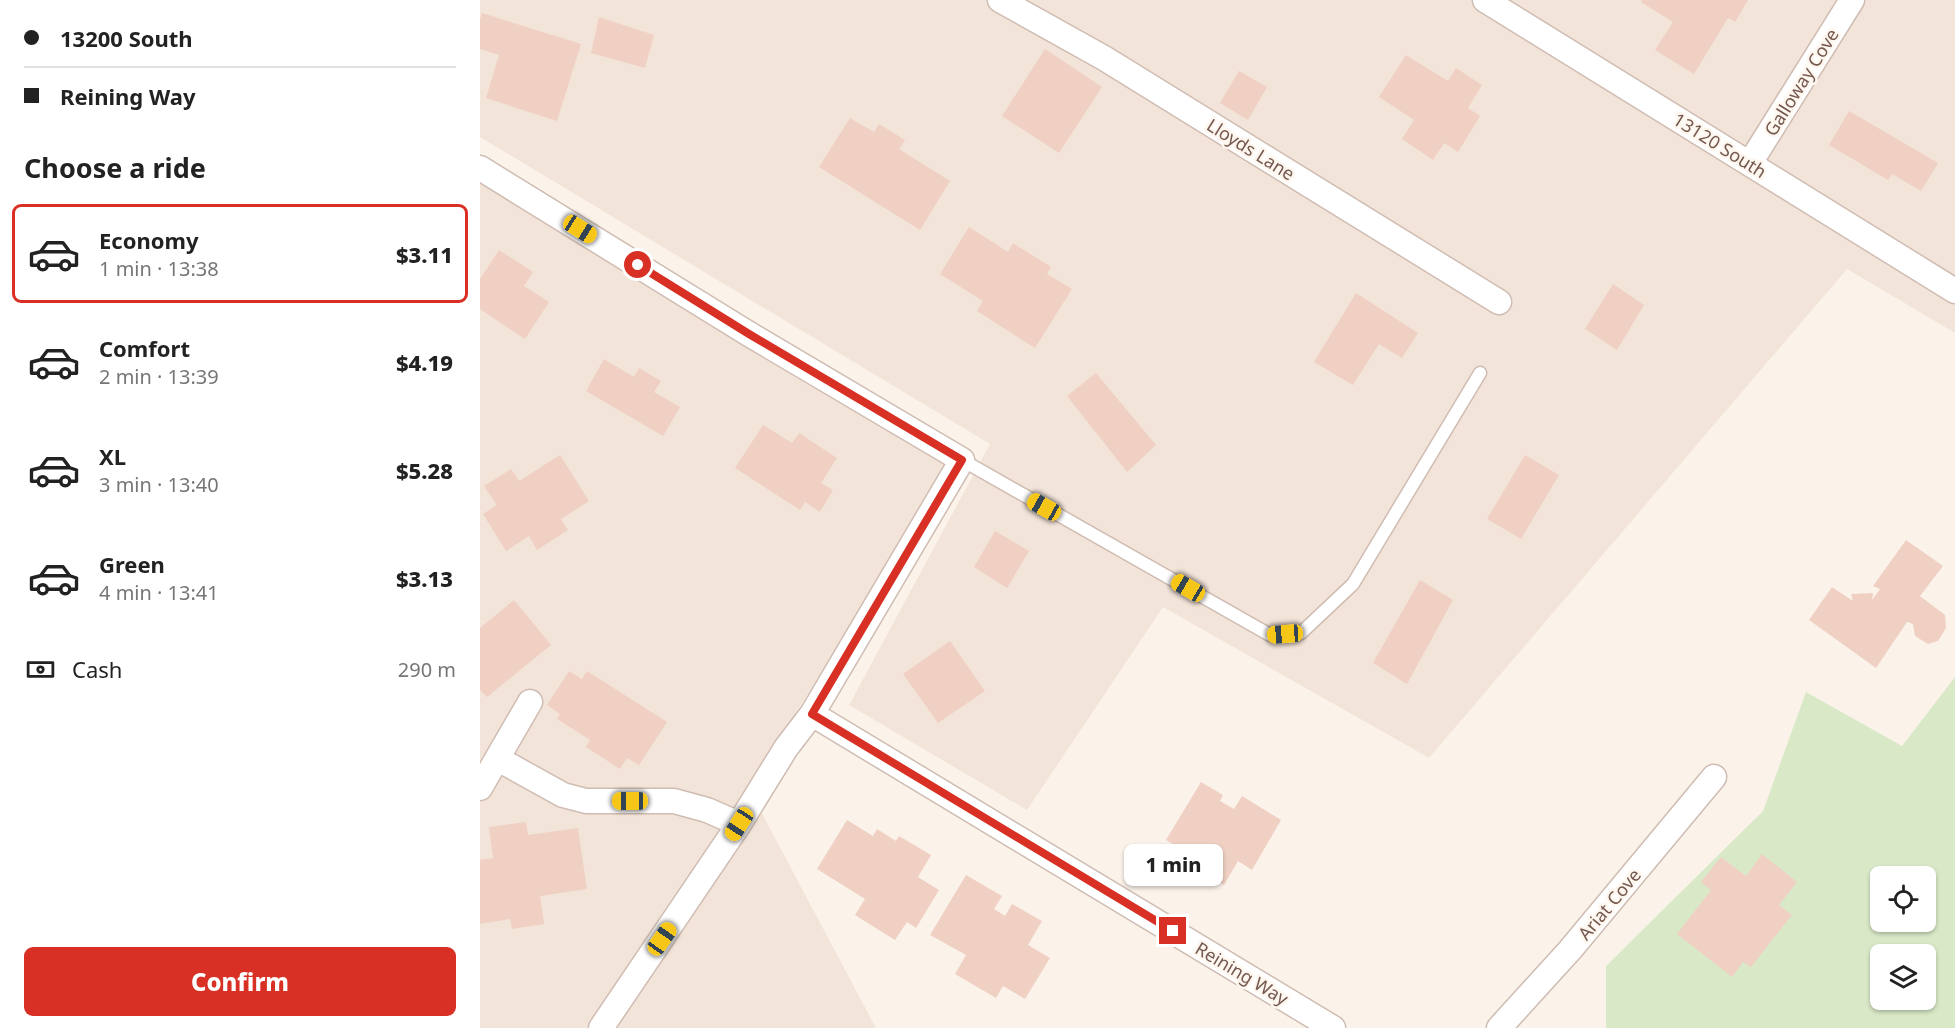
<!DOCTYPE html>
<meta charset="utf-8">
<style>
body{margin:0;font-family:"Noto Sans",sans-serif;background:#f2f2f2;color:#222;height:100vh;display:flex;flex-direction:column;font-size:22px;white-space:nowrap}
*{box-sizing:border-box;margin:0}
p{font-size:20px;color:#767676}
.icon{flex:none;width:33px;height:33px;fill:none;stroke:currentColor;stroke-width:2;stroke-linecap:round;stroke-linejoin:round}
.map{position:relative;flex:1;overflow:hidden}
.drawer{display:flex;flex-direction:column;background:#fff;width:480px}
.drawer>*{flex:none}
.hud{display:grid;align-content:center;height:132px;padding:0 24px;background:#fff}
.controls{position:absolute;left:1390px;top:866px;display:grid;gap:12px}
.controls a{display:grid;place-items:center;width:66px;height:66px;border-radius:9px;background:#fff;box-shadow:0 2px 4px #0004;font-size:30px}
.end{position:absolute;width:27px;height:27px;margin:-14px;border:8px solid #d93025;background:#fff;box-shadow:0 0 0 3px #fff}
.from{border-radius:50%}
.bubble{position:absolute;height:42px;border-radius:9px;background:#fff;box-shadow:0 2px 4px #0004;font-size:20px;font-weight:800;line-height:42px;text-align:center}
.car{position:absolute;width:18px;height:36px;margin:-18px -9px;border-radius:8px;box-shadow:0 0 4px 2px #0007;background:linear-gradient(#f5c518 24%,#345 0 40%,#f5c518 0 76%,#345 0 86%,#f5c518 0)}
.hud b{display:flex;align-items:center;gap:21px;height:57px;font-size:22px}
.hud b+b{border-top:2px solid #e0e0e0}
.hud i{width:15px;height:15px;background:#222}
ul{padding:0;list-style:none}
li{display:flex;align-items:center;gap:18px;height:99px;margin:0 12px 9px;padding:0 12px;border:3px solid transparent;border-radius:9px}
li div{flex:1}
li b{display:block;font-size:22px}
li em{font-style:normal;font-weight:800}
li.selected{border-color:#d93025}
li>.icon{width:54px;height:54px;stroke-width:1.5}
h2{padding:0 24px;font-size:27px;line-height:72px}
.pay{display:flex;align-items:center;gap:15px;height:66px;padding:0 24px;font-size:22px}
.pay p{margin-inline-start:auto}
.primary-button{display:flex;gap:12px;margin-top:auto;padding:12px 24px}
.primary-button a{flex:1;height:69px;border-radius:9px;background:#d93025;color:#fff;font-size:24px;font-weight:800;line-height:69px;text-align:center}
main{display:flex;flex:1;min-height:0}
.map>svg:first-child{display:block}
</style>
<main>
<section class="drawer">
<div class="hud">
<b><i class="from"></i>13200 South</b>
<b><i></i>Reining Way</b>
</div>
<h2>Choose a ride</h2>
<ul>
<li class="selected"><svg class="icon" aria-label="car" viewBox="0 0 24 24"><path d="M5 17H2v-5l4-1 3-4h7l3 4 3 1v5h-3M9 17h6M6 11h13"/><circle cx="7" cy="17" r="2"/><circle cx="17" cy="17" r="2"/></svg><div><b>Economy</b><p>1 min · 13:38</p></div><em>$3.11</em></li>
<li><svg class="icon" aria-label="car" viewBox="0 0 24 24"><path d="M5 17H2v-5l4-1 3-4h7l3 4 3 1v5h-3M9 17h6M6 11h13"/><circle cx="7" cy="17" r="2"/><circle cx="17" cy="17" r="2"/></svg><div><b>Comfort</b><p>2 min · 13:39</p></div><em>$4.19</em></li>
<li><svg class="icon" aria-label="car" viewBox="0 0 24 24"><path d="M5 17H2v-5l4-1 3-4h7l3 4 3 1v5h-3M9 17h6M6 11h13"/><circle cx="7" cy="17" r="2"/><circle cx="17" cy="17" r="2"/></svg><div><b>XL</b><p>3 min · 13:40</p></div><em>$5.28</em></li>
<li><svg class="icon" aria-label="car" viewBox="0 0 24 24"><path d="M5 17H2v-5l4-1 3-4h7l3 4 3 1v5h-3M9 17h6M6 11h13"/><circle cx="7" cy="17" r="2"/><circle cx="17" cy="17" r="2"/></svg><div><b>Green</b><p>4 min · 13:41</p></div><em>$3.13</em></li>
</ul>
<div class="pay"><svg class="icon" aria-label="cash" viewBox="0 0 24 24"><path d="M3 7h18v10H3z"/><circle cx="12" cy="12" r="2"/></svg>Cash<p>290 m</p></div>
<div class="primary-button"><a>Confirm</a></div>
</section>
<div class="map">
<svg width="1475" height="1028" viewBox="0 0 1475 1028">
<rect width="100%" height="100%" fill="#fbf3ea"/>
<path fill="#f3e4d9" d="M0,0H1475V333L1367,269L949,758L683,607L547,810L369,705L510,444L0,137Z
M0,168L472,460L269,789L396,1028H0Z"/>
<path fill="#d9e9c8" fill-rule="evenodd" d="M1475,677V1028H1126V966L1283,811L1326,692L1422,746ZM1401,876H1446V921H1401ZM1401,954H1446V999H1401Z"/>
<path fill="#efd0c3" d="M1162,0H1268L1255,22L1248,18L1214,74L1175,50L1193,22L1161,2Z
M2,13L101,44L77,121L6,98L19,55L0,49V19Z
M119,17L174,35L165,68L111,53Z
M565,49L622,87L579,153L522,116Z
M926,55L968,81L976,68L1002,85L988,108L1000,116L978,152L964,143L953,160L922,139L934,120L899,97Z
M759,71L787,87L768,120L740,103Z
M1369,111L1458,163L1441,191L1412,174L1408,180L1349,145Z
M370,118L394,132L399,124L425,140L419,149L470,181L440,230L339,167Z
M489,227L528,252L533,243L571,267L567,274L592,289L555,348L497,311L503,301L460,274Z
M19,250L53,272L44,286L69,302L45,339L0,309V279Z
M1133,284L1164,305L1137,350L1105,329Z
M876,293L938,333L922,358L899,344L873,385L834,362Z
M124,359L154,377L159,368L181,381L174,392L200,407L183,436L106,391Z
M616,373L676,445L647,472L587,396Z
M283,425L312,443L319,433L357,458L341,483L353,490L340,512L325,502L320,510L255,468Z
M80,455L109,501L81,519L88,530L57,550L49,536L26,551L3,514L17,505L4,486L31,469L39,481Z
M1045,455L1079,475L1041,539L1007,519Z
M515,531L549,551L527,588L494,567Z
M1426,540L1463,566L1440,596L1465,615L1466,628L1458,641L1448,644L1435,636L1433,624L1427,622L1396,668L1329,620L1352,587L1373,601L1371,594L1393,593L1392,600L1400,589L1393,586Z
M940,580L973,600L927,684L893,663Z
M34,600L71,645L7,697L0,690V628Z
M470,641L505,691L458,723L423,674Z
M89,671L102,679L107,671L187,722L159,765L147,758L140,769L106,747L110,740L77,719L80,714L67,705Z
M721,782L743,795L740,801L754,809L762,796L801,820L772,870L758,861L744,885L717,869L722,861L686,840Z
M367,820L393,836L397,829L416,841L419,836L451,855L438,877L459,890L436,928L427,922L415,940L375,915L385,899L337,869Z
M46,822L48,835L98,828L107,889L60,896L64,924L32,929L30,919L0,924V860L13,858L9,827Z
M1282,854L1317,882L1299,905L1312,915L1271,967L1263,962L1252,977L1197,934L1231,890L1221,882L1241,857L1266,876Z
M486,875L522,896L514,909L525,916L532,904L562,921L548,945L570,958L545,999L523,986L516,998L475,974L486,955L450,935Z"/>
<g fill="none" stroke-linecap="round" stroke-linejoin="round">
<defs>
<path id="service" d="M482,460L790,635L821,633L873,584L1000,373"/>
<path id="minor" d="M520,0L624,58L1019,302
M1005,0L1475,291
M1270,163L1372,0
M0,168L269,334L482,460L332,714L306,748L259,824L121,1028
M332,714L853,1028
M18,759L83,795L106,801H194L227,810L259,824
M0,788L50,702
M1019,1028L1090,950L1234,777"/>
</defs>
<use href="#service" stroke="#cfbcb2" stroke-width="15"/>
<use href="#minor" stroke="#cfbcb2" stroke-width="27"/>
<use href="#service" stroke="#fff" stroke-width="12"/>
<use href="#minor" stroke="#fff" stroke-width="24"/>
</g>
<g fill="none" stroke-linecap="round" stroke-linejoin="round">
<path stroke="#d93025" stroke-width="8" d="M158,265L269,334L482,460L332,714L693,931"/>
</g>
<g text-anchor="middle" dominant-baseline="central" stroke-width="5" stroke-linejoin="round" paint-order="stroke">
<g font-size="18" fill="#75584e" stroke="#fef7f0">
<text transform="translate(1321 82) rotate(-58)">Galloway Cove</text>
<text transform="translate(1240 145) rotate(32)">13120 South</text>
<text transform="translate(771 149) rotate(32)">Lloyds Lane</text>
<text transform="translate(1129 904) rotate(-50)">Ariat Cove</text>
<text transform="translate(762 973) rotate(31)">Reining Way</text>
</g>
</g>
</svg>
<div class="controls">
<a><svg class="icon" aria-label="locate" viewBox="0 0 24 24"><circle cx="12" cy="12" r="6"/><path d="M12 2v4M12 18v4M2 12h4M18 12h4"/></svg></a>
<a><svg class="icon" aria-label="layers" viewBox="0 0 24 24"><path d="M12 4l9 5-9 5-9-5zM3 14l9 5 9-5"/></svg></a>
</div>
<i class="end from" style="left:158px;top:265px"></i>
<i class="end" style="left:693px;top:931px"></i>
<div class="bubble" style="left:644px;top:844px;width:99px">1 min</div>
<i class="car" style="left:100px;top:229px;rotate:122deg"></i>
<i class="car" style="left:564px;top:507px;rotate:299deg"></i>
<i class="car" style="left:708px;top:588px;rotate:300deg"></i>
<i class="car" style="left:805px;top:634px;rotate:266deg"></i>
<i class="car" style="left:150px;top:801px;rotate:270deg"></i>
<i class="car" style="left:259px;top:824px;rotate:213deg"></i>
<i class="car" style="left:182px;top:939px;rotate:35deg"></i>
</div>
</main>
